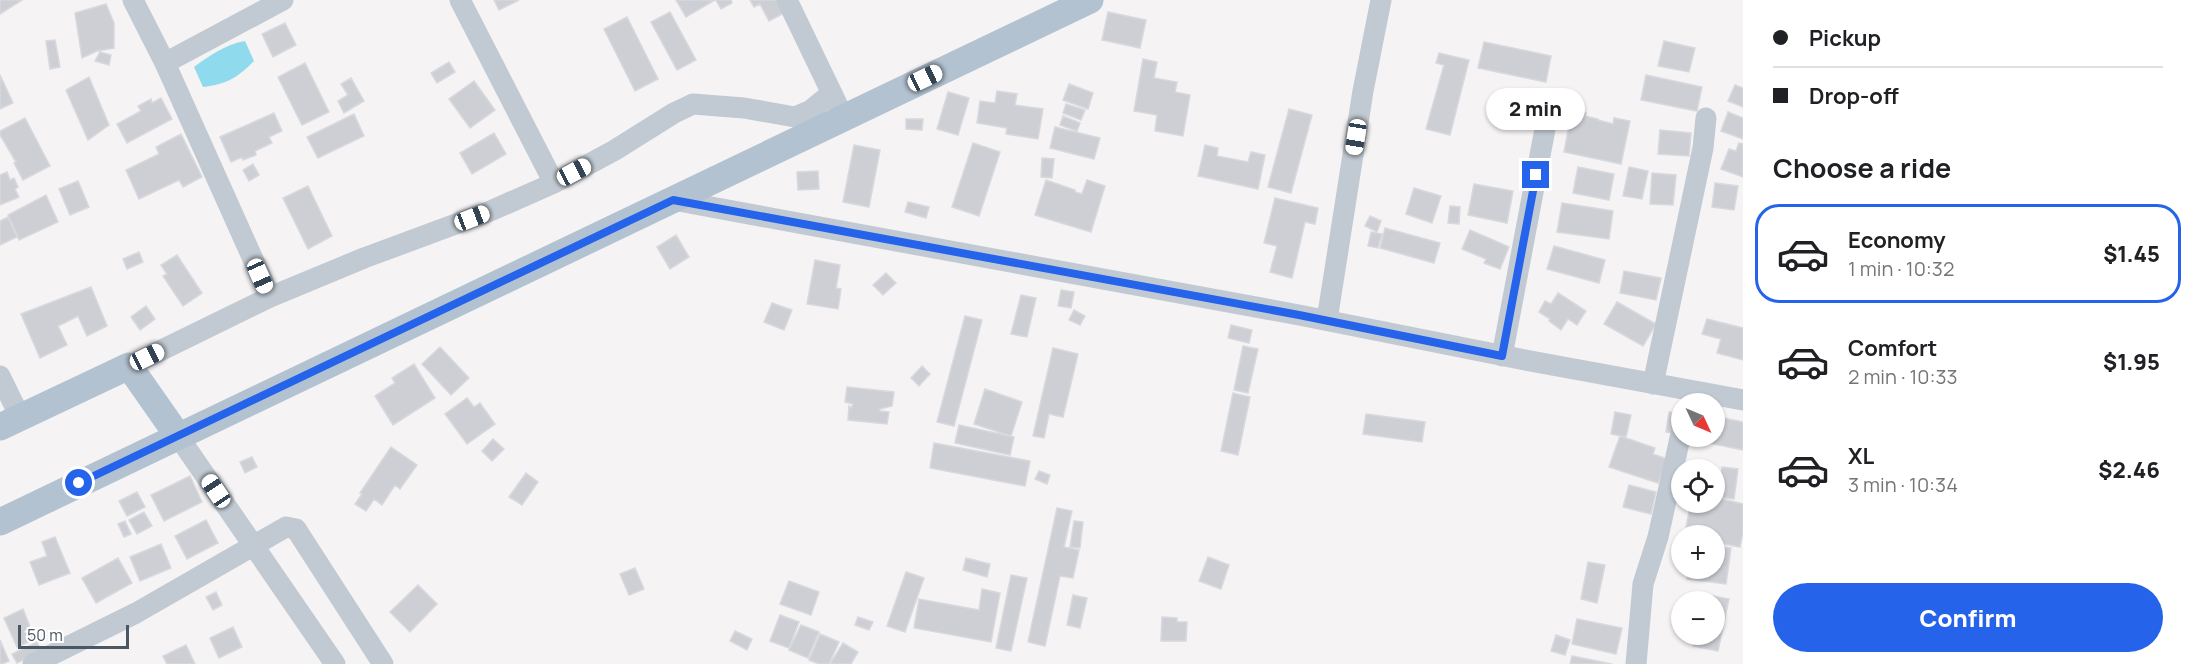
<!DOCTYPE html>
<meta charset="utf-8">
<style>
body{margin:0;font-family:Manrope,sans-serif;background:#f2f2f2;color:#202124;height:100vh;display:flex;flex-direction:column;font-size:22px;white-space:nowrap}
*{box-sizing:border-box;margin:0}
p{font-size:20px;color:#757577}
.icon{flex:none;width:33px;height:33px;fill:none;stroke:currentColor;stroke-width:2;stroke-linecap:round;stroke-linejoin:round}
.map{position:relative;flex:1;overflow:hidden}
.panel{display:flex;flex-direction:column;background:#fff;width:450px}
.panel>*{flex:none}
.top-card{display:grid;align-content:center;height:132px;padding:0 30px;background:#fff}
.needle{width:39px;rotate:134deg}
.buttons{position:absolute;left:1671px;top:393px;display:grid;gap:12px}
.buttons a{display:grid;place-items:center;width:54px;height:54px;border-radius:50%;background:#fff;box-shadow:0 2px 4px #0004;font-size:30px}
.scale{position:absolute;left:18px;bottom:15px;width:111px;box-sizing:border-box;padding-left:6px;border:3px solid #4a5661;border-top:0;font-size:16px;line-height:21px;white-space:nowrap;color:#4a5661;-webkit-text-stroke:4px #fff;paint-order:stroke}
.end{position:absolute;width:27px;height:27px;margin:-14px;border:8px solid #2563eb;background:#fff;box-shadow:0 0 0 3px #fff}
.from{border-radius:50%}
.bubble{position:absolute;height:42px;border-radius:21px;background:#fff;box-shadow:0 2px 4px #0004;font-size:20px;font-weight:800;line-height:42px;text-align:center}
.car{position:absolute;width:18px;height:36px;margin:-18px -9px;border-radius:8px;box-shadow:0 0 4px 2px #0007;background:linear-gradient(#fff 24%,#345 0 40%,#fff 0 76%,#345 0 86%,#fff 0)}
.top-card b{display:flex;align-items:center;gap:21px;height:57px;font-size:22px}
.top-card b+b{border-top:2px solid #e0e0e0}
.top-card i{width:15px;height:15px;background:#202124}
ul{padding:0;list-style:none}
li{display:flex;align-items:center;gap:18px;height:99px;margin:0 12px 9px;padding:0 18px;border:3px solid transparent;border-radius:24px}
li div{flex:1}
li b{display:block;font-size:22px}
li em{font-style:normal;font-weight:800}
li.selected{border-color:#2563eb}
li>.icon{width:54px;height:54px;stroke-width:1.5}
h2{padding:0 30px;font-size:27px;line-height:72px}
.primary-button{display:flex;gap:12px;margin-top:auto;padding:12px 30px}
.primary-button a{flex:1;height:69px;border-radius:36px;background:#2563eb;color:#fff;font-size:24px;font-weight:800;line-height:69px;text-align:center}
main{display:flex;flex:1;min-height:0}
.map>svg:first-child{display:block}
</style>
<main>
<div class="map">
<svg width="1743" height="664" viewBox="0 0 1743 664">
<rect width="100%" height="100%" fill="#f5f3f3"/>
<path fill="#90daee" d="M245,41L254,61C237,78 227,84 203,87L194,67C209,56 226,44 245,41Z"/>
<path fill="#cdcfd5" stroke="#d7d9de" stroke-width="1.5" d="M0,0H22L0,14Z
M494,0H519L499,10Z
M676,0H715L686,17Z
M716,0H731L732,3L721,9Z
M750,0H780L786,12L769,21L760,4L754,7Z
M106,4L114,23V48L97,51L82,58L75,13Z
M670,12L696,60L677,70L651,22Z
M1108,12L1146,20L1140,48L1102,40Z
M627,17L658,79L635,91L604,29Z
M285,23L296,45L273,57L262,34Z
M55,40L60,67L50,69L46,41Z
M1664,41L1695,48L1689,72L1658,66Z
M1484,42L1551,56L1546,82L1478,68Z
M100,52L111,55L109,65L95,61Z
M1439,53L1469,60L1450,135L1426,129L1444,65L1436,63Z
M1143,59L1157,62L1154,78L1177,82L1175,92L1190,95L1183,136L1155,131L1157,115L1134,111Z
M449,62L455,72L437,83L431,73Z
M305,63L329,112L302,125L278,77Z
M0,75L13,103L0,109Z
M1646,75L1702,87L1697,111L1641,100Z
M89,77L109,125L88,140L66,90Z
M351,78L364,101L344,113L338,101L348,95L341,84Z
M474,81L495,110L470,128L449,99Z
M1069,84L1093,93L1088,109L1063,100Z
M1735,85L1743,88V107L1728,101Z
M997,91L1017,94L1015,105L1043,109L1038,139L1006,134L1007,128L977,123L980,101L995,103Z
M948,92L969,98L958,135L937,129Z
M161,98L172,119L127,143L117,124L141,111L138,106L151,99L152,103Z
M1066,104L1085,110L1081,120L1063,113Z
M1289,109L1312,115L1291,193L1268,187Z
M1572,110L1586,113L1585,116L1598,119V120L1613,124L1614,118L1630,121L1621,164L1564,152Z
M1728,112L1743,118V139L1721,131Z
M274,113L282,131L269,137L272,143L255,151L256,155L243,160L242,157L231,162L220,137Z
M354,114L364,136L318,158L307,137Z
M1063,116L1080,123L1077,131L1060,125Z
M25,118L50,166L23,180L14,163L16,162L0,135V131Z
M906,119H923L922,130L906,129Z
M1055,127L1100,138L1094,159L1050,148Z
M1660,130L1691,133L1689,156L1658,154Z
M494,133L506,154L472,174L460,153Z
M181,134L202,177L183,187L179,180L139,199L126,170L159,154L156,147Z
M973,143L1000,152L979,216L952,207Z
M1739,143L1743,144V177L1721,169L1729,149L1736,151Z
M854,145L880,150L869,207L843,202Z
M1205,145L1218,148L1217,156L1248,162L1251,152L1265,155L1258,189L1198,176Z
M1042,158L1054,159L1052,178L1041,177Z
M253,164L259,175L249,181L243,170Z
M1578,167L1614,174L1609,200L1573,193Z
M1629,167L1648,171L1642,199L1623,196Z
M818,171L819,189L798,190L797,172Z
M7,172L10,180L14,178L18,187L15,189L19,197L0,205V175Z
M1652,173L1676,175L1673,205L1650,204Z
M1046,180L1075,190V192L1082,194L1087,180L1105,186L1091,232L1035,215Z
M78,181L89,207L70,215L59,189Z
M1715,183L1738,186L1734,210L1712,207Z
M1474,184L1513,191L1507,223L1468,215Z
M308,186L332,236L308,249L283,198Z
M1414,188L1441,196L1432,223L1406,214Z
M46,195L58,222L19,240L8,215Z
M1275,198L1318,208L1315,224L1305,222L1292,278L1270,272L1277,246L1264,243Z
M908,202L929,207L926,218L905,212Z
M1562,203L1613,211L1609,239L1557,232Z
M1450,206L1460,207L1459,224L1448,223Z
M1370,216L1381,221L1377,232L1365,226Z
M8,217L17,237L0,245V221Z
M1385,228L1440,243L1434,263L1380,248Z
M1470,230L1509,247L1500,269L1484,263L1486,259L1462,249Z
M1371,232L1382,234L1378,248L1368,246Z
M676,235L689,257L670,269L657,247Z
M1554,246L1605,260L1599,283L1547,269Z
M139,252L143,262L127,269L123,259Z
M177,255L202,293L183,306L163,276L167,274L161,265Z
M815,260L840,265L836,288L841,289L838,309L807,304Z
M1624,271L1661,278L1656,300L1620,293Z
M886,273L896,283L883,295L873,285Z
M91,287L107,326L87,336L78,316L58,326L67,345L40,358L21,314Z
M1061,290L1074,292L1071,308L1058,306Z
M1558,293L1586,311L1577,325L1568,319L1561,330L1549,321L1550,319L1539,312L1545,301L1551,304Z
M1021,295L1036,298L1027,337L1011,334Z
M1617,302L1656,324L1643,346L1604,324Z
M772,303L792,310L784,330L764,322Z
M146,306L155,319L140,330L131,317Z
M1074,310L1085,316L1080,325L1069,320Z
M965,316L982,320L954,426L937,422Z
M1707,319L1743,328V360L1717,353L1721,339L1702,334Z
M1231,325L1252,330L1249,343L1228,338Z
M1243,346L1258,349L1248,393L1234,390Z
M440,347L469,378L451,395L422,364Z
M1053,348L1078,354L1063,417L1049,414L1044,438L1033,436Z
M414,364L435,398L393,425L375,396L395,383L392,378Z
M922,366L930,374L919,386L911,378Z
M847,387L894,392L892,406L880,409V411L889,412L887,424L848,420L849,406L851,408L853,404L845,402Z
M985,389L1022,402L1011,436L974,424Z
M1233,393L1250,397L1238,455L1221,451Z
M467,398L474,407L480,403L495,424L467,444L445,414Z
M1615,412L1631,415L1626,437L1611,434Z
M1669,412L1681,414L1677,434L1666,432Z
M1366,414L1425,422L1422,442L1363,434Z
M1714,416L1743,422V450L1708,443L1709,436H1714Z
M959,425L1014,437L1010,455L955,443Z
M1620,436L1655,448L1653,454L1667,459L1658,483L1609,467Z
M493,439L504,449L492,461L482,451Z
M934,443L1030,461L1025,486L930,468Z
M391,447L417,465L400,489L395,485L382,505L374,499L366,511L355,504L362,494L360,493Z
M252,457L257,467L245,473L240,462Z
M1722,467L1738,469L1734,499L1718,497Z
M1039,471L1050,475L1047,484L1035,479Z
M526,473L538,482L522,505L509,497Z
M190,476L202,502L164,521L151,495Z
M1629,485L1656,492L1651,514L1623,507Z
M137,492L145,507L127,516L119,501Z
M1714,497L1743,504V533L1740,547L1714,542L1716,533L1686,527L1691,502H1714Z
M1057,508L1072,511L1064,547L1079,550L1073,578L1060,576L1045,646L1028,642Z
M144,512L152,526L137,534L129,520Z
M206,520L218,543L187,559L175,536Z
M125,521L131,534L124,537L118,524Z
M1074,521L1083,522L1080,548L1070,547Z
M55,537L70,573L39,585L30,562L47,556L42,542Z
M161,544L171,568L140,581L130,557Z
M1714,546L1731,548L1726,584L1687,579L1688,568H1714Z
M1208,557L1229,565L1221,589L1199,581Z
M118,558L132,583L96,603L82,578Z
M966,558L990,564L987,577L963,570Z
M1588,562L1605,565L1597,603L1581,599Z
M635,568L644,589L629,595L620,574Z
M906,572L924,578L905,632L887,626Z
M1011,575L1027,578L1011,651L996,648Z
M789,581L819,592L811,615L780,604Z
M418,585L437,604L410,632L390,612Z
M982,589L1000,593L991,642L914,628L919,599L979,610Z
M216,592L222,605L213,610L206,597Z
M1704,594L1729,599L1718,651L1693,646L1696,634H1714V602H1703Z
M1073,595L1087,598L1080,628L1067,625Z
M23,609L35,639L17,647L4,618Z
M780,615L799,622L789,648L770,641Z
M858,617L873,622L869,630L855,625Z
M1162,617L1177,618V622H1187L1186,641H1161Z
M1577,619L1622,628L1616,654L1572,644Z
M801,625L819,632L808,658L789,650Z
M233,627L242,647L219,658L210,638Z
M735,631L752,639L747,650L730,641Z
M820,634L839,642L829,664H819L809,660Z
M1556,635L1570,640L1565,655L1551,651Z
M0,640L9,661L2,664H0Z
M37,642L41,651L17,663L12,654Z
M843,643L858,652L851,664H830Z
M186,645L195,664H167L163,656Z
M1572,656L1612,664H1570Z"/>
<g fill="none" stroke-linecap="round" stroke-linejoin="round">
<path stroke="#c1cad2" stroke-width="21" d="M133,0L165,63L270,297
M460,0L554,183
M787,0L838,106
M165,63L283,0
M673,200L1299,315L1525,360L1743,400
M1327,320L1363,91L1381,0
M1502,356L1549,108
M129,366L270,297L364,258L488,212L554,183L615,150L674,113L693,104L744,108L795,117L811,110L832,93
M0,376L20,417
M1653,384L1703,148L1706,118
M178,436L335,664
M33,664L136,613L286,527L296,529L383,664
M1636,664L1643,584L1658,537L1682,429"/>
<path stroke="#b3c2d1" stroke-width="27" d="M0,427L129,366L178,436
M0,522L1090,0"/>
</g>
<g fill="none" stroke-linecap="round" stroke-linejoin="round">
<path stroke="#2563eb" stroke-width="8" d="M79,483L673,200L1299,315L1502,356L1536,175"/>
</g>
</svg>
<div class="buttons">
<a><svg class="needle" viewBox="-14 -14 28 28"><path d="M0-13l5 13h-10z" fill="#e53935"/><path d="M0 13l5-13h-10z" fill="#757577"/></svg></a>
<a><svg class="icon" aria-label="locate" viewBox="0 0 24 24"><circle cx="12" cy="12" r="6"/><path d="M12 2v4M12 18v4M2 12h4M18 12h4"/></svg></a>
<a>+</a>
<a>−</a>
</div>
<div class="scale">50 m</div>
<i class="end from" style="left:79px;top:483px"></i>
<i class="end" style="left:1536px;top:175px"></i>
<div class="bubble" style="left:1486px;top:88px;width:99px">2 min</div>
<i class="car" style="left:925px;top:78px;rotate:65deg"></i>
<i class="car" style="left:1356px;top:137px;rotate:189deg"></i>
<i class="car" style="left:574px;top:172px;rotate:62deg"></i>
<i class="car" style="left:472px;top:218px;rotate:69deg"></i>
<i class="car" style="left:260px;top:276px;rotate:156deg"></i>
<i class="car" style="left:147px;top:357px;rotate:64deg"></i>
<i class="car" style="left:216px;top:491px;rotate:326deg"></i>
</div>
<section class="panel">
<div class="top-card">
<b><i class="from"></i>Pickup</b>
<b><i></i>Drop-off</b>
</div>
<h2>Choose a ride</h2>
<ul>
<li class="selected"><svg class="icon" aria-label="car" viewBox="0 0 24 24"><path d="M5 17H2v-5l4-1 3-4h7l3 4 3 1v5h-3M9 17h6M6 11h13"/><circle cx="7" cy="17" r="2"/><circle cx="17" cy="17" r="2"/></svg><div><b>Economy</b><p>1 min · 10:32</p></div><em>$1.45</em></li>
<li><svg class="icon" aria-label="car" viewBox="0 0 24 24"><path d="M5 17H2v-5l4-1 3-4h7l3 4 3 1v5h-3M9 17h6M6 11h13"/><circle cx="7" cy="17" r="2"/><circle cx="17" cy="17" r="2"/></svg><div><b>Comfort</b><p>2 min · 10:33</p></div><em>$1.95</em></li>
<li><svg class="icon" aria-label="car" viewBox="0 0 24 24"><path d="M5 17H2v-5l4-1 3-4h7l3 4 3 1v5h-3M9 17h6M6 11h13"/><circle cx="7" cy="17" r="2"/><circle cx="17" cy="17" r="2"/></svg><div><b>XL</b><p>3 min · 10:34</p></div><em>$2.46</em></li>
</ul>
<div class="primary-button"><a>Confirm</a></div>
</section>
</main>
